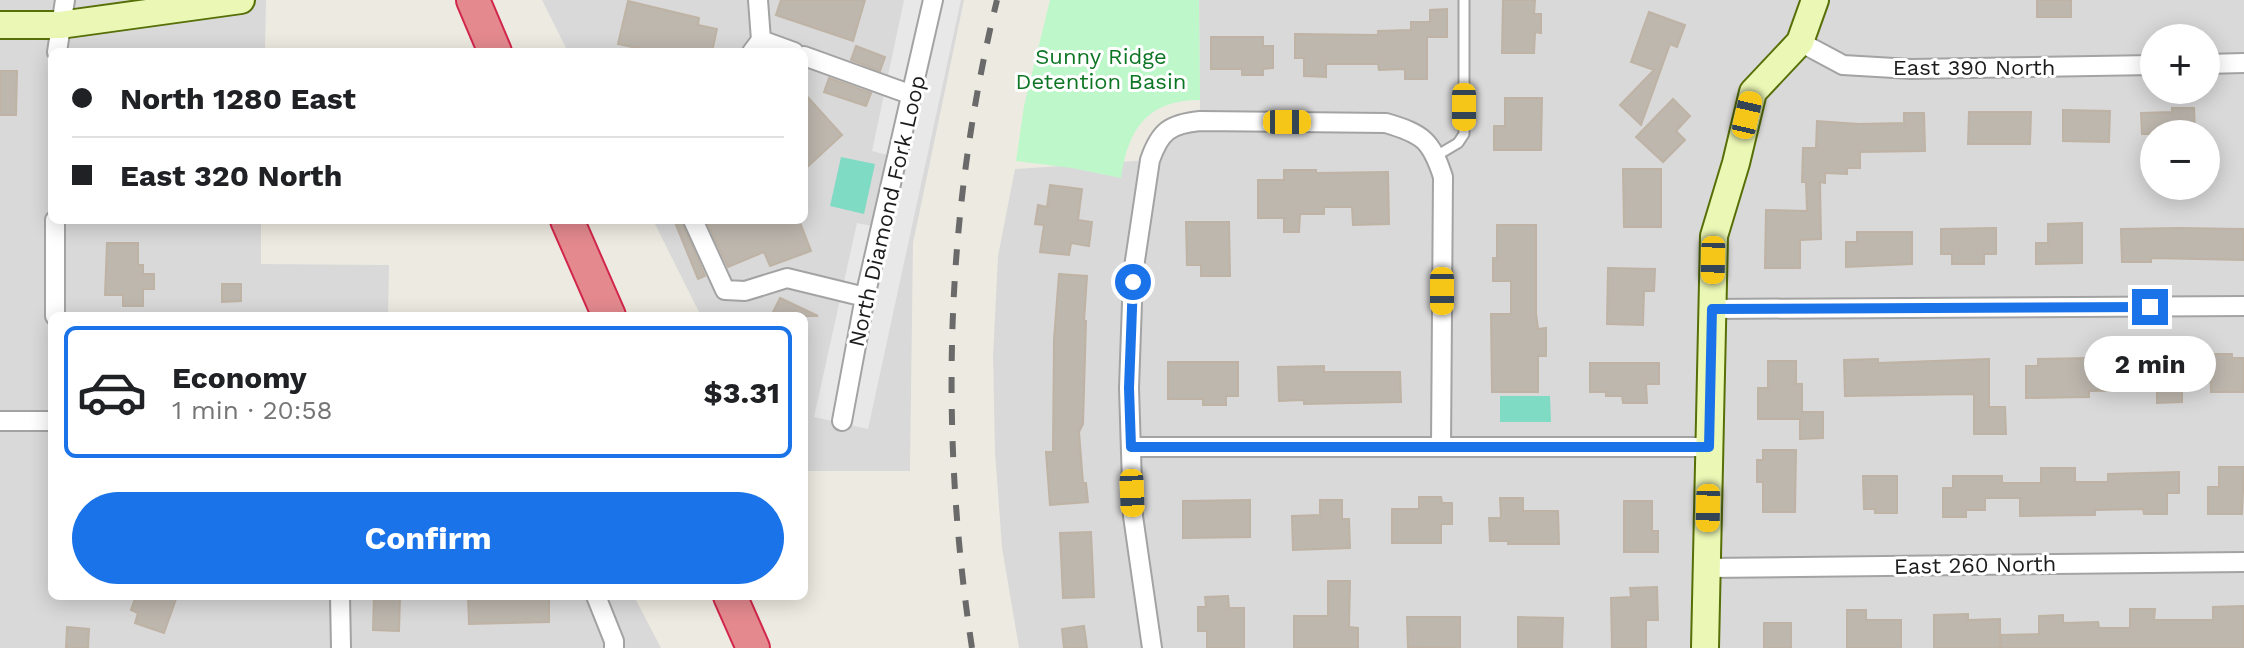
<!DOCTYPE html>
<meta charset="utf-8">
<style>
body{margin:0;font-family:"Work Sans",sans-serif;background:#f2f2f2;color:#202124;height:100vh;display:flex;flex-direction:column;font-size:30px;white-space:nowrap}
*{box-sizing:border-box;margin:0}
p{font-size:26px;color:#757577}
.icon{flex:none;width:44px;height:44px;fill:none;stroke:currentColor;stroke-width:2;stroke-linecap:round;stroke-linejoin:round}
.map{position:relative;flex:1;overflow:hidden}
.side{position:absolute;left:48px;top:312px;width:760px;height:288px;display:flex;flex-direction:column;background:#fff;border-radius:12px;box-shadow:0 4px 20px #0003}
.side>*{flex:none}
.hud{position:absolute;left:48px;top:48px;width:760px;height:176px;border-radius:12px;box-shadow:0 4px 20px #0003;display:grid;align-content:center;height:176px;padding:0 24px;background:#fff}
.tools{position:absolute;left:2140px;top:24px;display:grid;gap:16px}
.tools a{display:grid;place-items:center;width:80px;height:80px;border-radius:50%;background:#fff;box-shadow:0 4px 20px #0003;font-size:40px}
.end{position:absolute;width:36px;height:36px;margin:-18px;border:10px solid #1a73e8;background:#fff;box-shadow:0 0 0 4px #fff}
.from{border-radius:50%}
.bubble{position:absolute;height:56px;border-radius:28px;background:#fff;box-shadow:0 4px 20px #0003;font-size:26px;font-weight:700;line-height:56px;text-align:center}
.car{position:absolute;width:24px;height:48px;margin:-24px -12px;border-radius:10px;box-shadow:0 0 6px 2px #0007;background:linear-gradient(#f5c518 24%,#345 0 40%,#f5c518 0 76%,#345 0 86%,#f5c518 0)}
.hud b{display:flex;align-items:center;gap:28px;height:76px;font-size:30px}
.hud b+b{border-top:2px solid #e0e0e0}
.hud i{width:20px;height:20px;background:#202124}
ul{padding:14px 0 0;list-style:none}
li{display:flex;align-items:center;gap:24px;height:132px;margin:0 16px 12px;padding:0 8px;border:4px solid transparent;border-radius:12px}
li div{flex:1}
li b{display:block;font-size:30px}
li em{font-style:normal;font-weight:700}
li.selected{border-color:#1a73e8}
li>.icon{width:72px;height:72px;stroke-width:1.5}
.primary-button{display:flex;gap:16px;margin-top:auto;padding:16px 24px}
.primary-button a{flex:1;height:92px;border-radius:48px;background:#1a73e8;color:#fff;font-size:32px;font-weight:700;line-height:92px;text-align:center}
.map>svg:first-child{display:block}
</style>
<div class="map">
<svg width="2244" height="648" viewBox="0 0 2244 648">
<rect width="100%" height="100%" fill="#edebe1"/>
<path fill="#dad9d9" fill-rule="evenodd" d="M0,0H266L265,52H52V220H261V264L389,265L388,316H52V596H634L661,648H0Z
M542,0H964L913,243L910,471H804V316H701L653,220H804V52H568Z
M1199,0H2244V648H1019L1002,548L995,452L993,356L998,256L1015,169L1149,160L1155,143L1200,121ZM2154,38H2206V90H2154ZM2154,134H2206V186H2154Z"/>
<path fill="#bef8ca" d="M1050,0H1199L1200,100C1147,100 1128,129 1121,178L1072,168L1016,161L1024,106Z"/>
<path fill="#80dbc4" d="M841,157L875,164L864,214L830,206Z
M1500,396H1550L1551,422H1500Z"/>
<path fill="#e8e8e8" d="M904,0H961L868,429L814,417L857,223L872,226L887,155L872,151Z"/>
<path fill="#bdb7ae" stroke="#beb3a4" stroke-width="2" d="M781,0H865L853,41L776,15Z
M1503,0H1535L1534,14H1541V33L1535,32L1534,53H1502Z
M2037,0H2071V17H2037Z
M628,1L699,18L698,25L717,29L712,52H655L618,44Z
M1447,9V37H1427V79H1405V69L1379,70L1378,64H1326V77L1304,76V58H1295V34L1378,35V31L1411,30V22H1430V10Z
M1649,12L1685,25L1677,47L1670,44L1641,125L1620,105L1654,70L1631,62Z
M1211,37H1263V46H1273V68L1263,69V75H1242V69H1211Z
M856,46L885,57L880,71L851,60Z
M0,71H17L16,115H0Z
M829,78L871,93L866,106L824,92Z
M804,93L842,135L804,170Z
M1505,98H1542L1541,150H1494V126H1505Z
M1673,99L1690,116L1676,131L1685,140L1663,162L1636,137Z
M2172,108H2194L2195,134H2142L2141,113L2172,112Z
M2063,110L2110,111L2109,142L2063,141Z
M1969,112H2031L2030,144H1968Z
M1904,113H1924L1925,151L1860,152V168H1847V174L1825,173V183L1820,182L1821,239L1800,240V268H1765L1766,210L1807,211L1806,182H1802L1803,148H1816L1817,121L1859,124L1904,123Z
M1623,169H1661V227H1624Z
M1284,170H1316V173L1388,172L1389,224L1353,225L1352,207H1324V214H1300L1299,232H1284V218H1258V180H1284Z
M1050,185L1082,189L1078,220L1092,222L1089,246L1071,243L1069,255L1040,252L1044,225L1035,224L1038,205L1047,207Z
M674,220H681L705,276L698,279Z
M706,220H799L811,251L770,266L764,252L728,267Z
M1186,222H1229L1230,276H1201V265H1187Z
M2082,223V263L2036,264V243H2048V224Z
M1497,225H1536V313L1538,329L1546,328V356H1538V392H1492L1491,314H1511V281H1493V258H1497Z
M1996,228V254H1984V264H1952V254H1941V229Z
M2178,228L2244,229V260L2151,258V262H2122L2121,229Z
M1857,232H1912V264L1846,267V242H1857Z
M107,243H138V265H143V274H154V289H143V306H123V295H105Z
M1608,268L1655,269L1654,291H1644L1643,325L1607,324Z
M1059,274L1087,276L1084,321H1086L1083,424L1079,432L1083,483H1086L1088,502L1050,505L1046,452H1053L1054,339Z
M222,284H241V301L222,302Z
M780,298L818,316H771Z
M2210,354H2232V358H2244V392H2211Z
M2089,358H2182V402L2157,403V390L2089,391V397L2026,398V366H2038V359Z
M1878,359V363L1989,359V407H2005L2006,434H1974V394L1845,396L1844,360Z
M1768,361H1796V384H1802V412H1823V438L1800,439V419H1758V388H1768Z
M1168,362H1238V396H1226V405H1203V399H1168Z
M1590,363H1659V384H1646L1647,403H1623L1622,396H1606V392H1590Z
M1324,366V372H1400L1401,402L1304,404V400L1279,401L1278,367Z
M1763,450H1796L1795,512H1763V482H1757V460H1763Z
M2219,467H2244L2242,514H2208V487H2219Z
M2041,468H2075V482H2108V474L2179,472V493H2167V514H2144L2143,509L2095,510V515L2020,516V498H1985V510H1966V517H1943V488H1953V476H2002V483H2041Z
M1863,476H1897V513H1875V509H1864Z
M1419,497H1441L1442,503H1452V524H1441V543H1392V509H1419Z
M1500,498H1523V511H1558L1559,544H1508V541H1490L1489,518H1501Z
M1250,500V537L1183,538V501Z
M1320,500H1342V519H1349L1350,548L1293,550L1292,516L1320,515Z
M1624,501H1652V531H1658V552H1624Z
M1091,532L1094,597L1063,598L1060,533Z
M1328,581H1350L1349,627L1358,628V648H1294V616H1328Z
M1657,587L1658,620H1646V648H1612L1611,598L1631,597L1630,588Z
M136,596H177L164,633L135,623L138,613L131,610Z
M374,596H400L399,631L373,630Z
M468,596H549V622L469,624Z
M1228,596L1229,608H1244V648H1207V631H1198V607H1206L1205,597Z
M2244,606V648H2001V635L2039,634V616L2063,615V623L2098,622L2099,628H2130V609H2155L2154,620H2213V607Z
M1847,610H1866V620H1901V648H1847Z
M1968,614V620L2000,619V648H1934V615Z
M1407,617H1460V648L1408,647Z
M1518,617L1563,618L1562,648H1518Z
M1764,623H1791V648H1764Z
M1084,626L1087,648H1064L1062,629Z
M67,627L89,629L88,648H66Z"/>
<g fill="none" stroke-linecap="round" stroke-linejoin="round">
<defs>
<path id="lane" d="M1436,156L1458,143L1464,134V0"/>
<path id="street" d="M761,40L794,52
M1800,42L1843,65L1911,69L2154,65
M57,52L65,0
M752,52L761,40L758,0
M804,56L912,95
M2206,64L2244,63
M693,220L725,290L745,291L787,278L865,297
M1712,309L2244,306
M55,316V220
M0,421H52
M842,421L865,297L933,0
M1131,447H1709
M1707,568L2244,562
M340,596L341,648
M596,596L614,641V648
M1152,648L1133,516L1129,388L1133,274L1150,160C1160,131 1170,124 1200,121L1386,123C1423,134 1431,140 1443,177L1441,447"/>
<path id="secondary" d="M0,25H60L241,0
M1705,648L1714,236L1736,163L1753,92L1800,42L1815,0"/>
<path id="highway" d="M473,0L495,52
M567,220L609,316
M730,596L753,648"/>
</defs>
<use href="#lane" stroke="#a3a3a3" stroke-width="13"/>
<use href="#street" stroke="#a3a3a3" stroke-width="22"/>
<use href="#secondary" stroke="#566f07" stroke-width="30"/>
<use href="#highway" stroke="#d2274c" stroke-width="36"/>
<use href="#lane" stroke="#fff" stroke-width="9"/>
<use href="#street" stroke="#fff" stroke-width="18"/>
<use href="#secondary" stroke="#ebf7b5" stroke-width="26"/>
<use href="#highway" stroke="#e48a8f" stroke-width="32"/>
<path stroke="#6a6a6a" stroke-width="6" stroke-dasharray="16 16" stroke-linecap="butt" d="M972,648C939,432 945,213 997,0"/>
</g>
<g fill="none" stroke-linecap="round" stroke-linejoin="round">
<path stroke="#1a73e8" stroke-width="10" d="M1133,282L1129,388L1131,447H1709L1712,309L2150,307"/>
</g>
<g text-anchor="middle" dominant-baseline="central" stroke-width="6" stroke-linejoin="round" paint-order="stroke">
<g font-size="22" fill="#0d7624" stroke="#fff">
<text x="1101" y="56">Sunny Ridge<tspan x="1101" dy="25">Detention Basin</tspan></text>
</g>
<g font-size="22" fill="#1c1c1c" stroke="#fff">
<text x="1974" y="67">East 390 North</text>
<text transform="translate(887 211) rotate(-77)">North Diamond Fork Loop</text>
<text transform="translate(1975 565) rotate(-1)">East 260 North</text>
</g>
</g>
</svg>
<div class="tools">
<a>+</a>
<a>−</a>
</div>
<i class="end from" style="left:1133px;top:282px"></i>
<i class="end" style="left:2150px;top:307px"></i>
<div class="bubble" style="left:2084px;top:336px;width:132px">2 min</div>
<i class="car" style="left:1464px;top:107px;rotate:180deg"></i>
<i class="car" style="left:1747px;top:115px;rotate:13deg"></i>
<i class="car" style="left:1287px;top:122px;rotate:90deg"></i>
<i class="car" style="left:1713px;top:260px;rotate:181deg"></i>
<i class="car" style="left:1442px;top:291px;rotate:180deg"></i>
<i class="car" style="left:1132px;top:493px;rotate:178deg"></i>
<i class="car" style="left:1708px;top:508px;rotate:181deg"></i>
<div class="hud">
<b><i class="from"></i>North 1280 East</b>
<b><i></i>East 320 North</b>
</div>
<section class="side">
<ul>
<li class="selected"><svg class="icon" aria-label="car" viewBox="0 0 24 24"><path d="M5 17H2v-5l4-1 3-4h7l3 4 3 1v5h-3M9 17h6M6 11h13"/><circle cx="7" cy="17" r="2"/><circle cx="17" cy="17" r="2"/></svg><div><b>Economy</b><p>1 min · 20:58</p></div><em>$3.31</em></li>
</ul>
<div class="primary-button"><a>Confirm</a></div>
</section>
</div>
